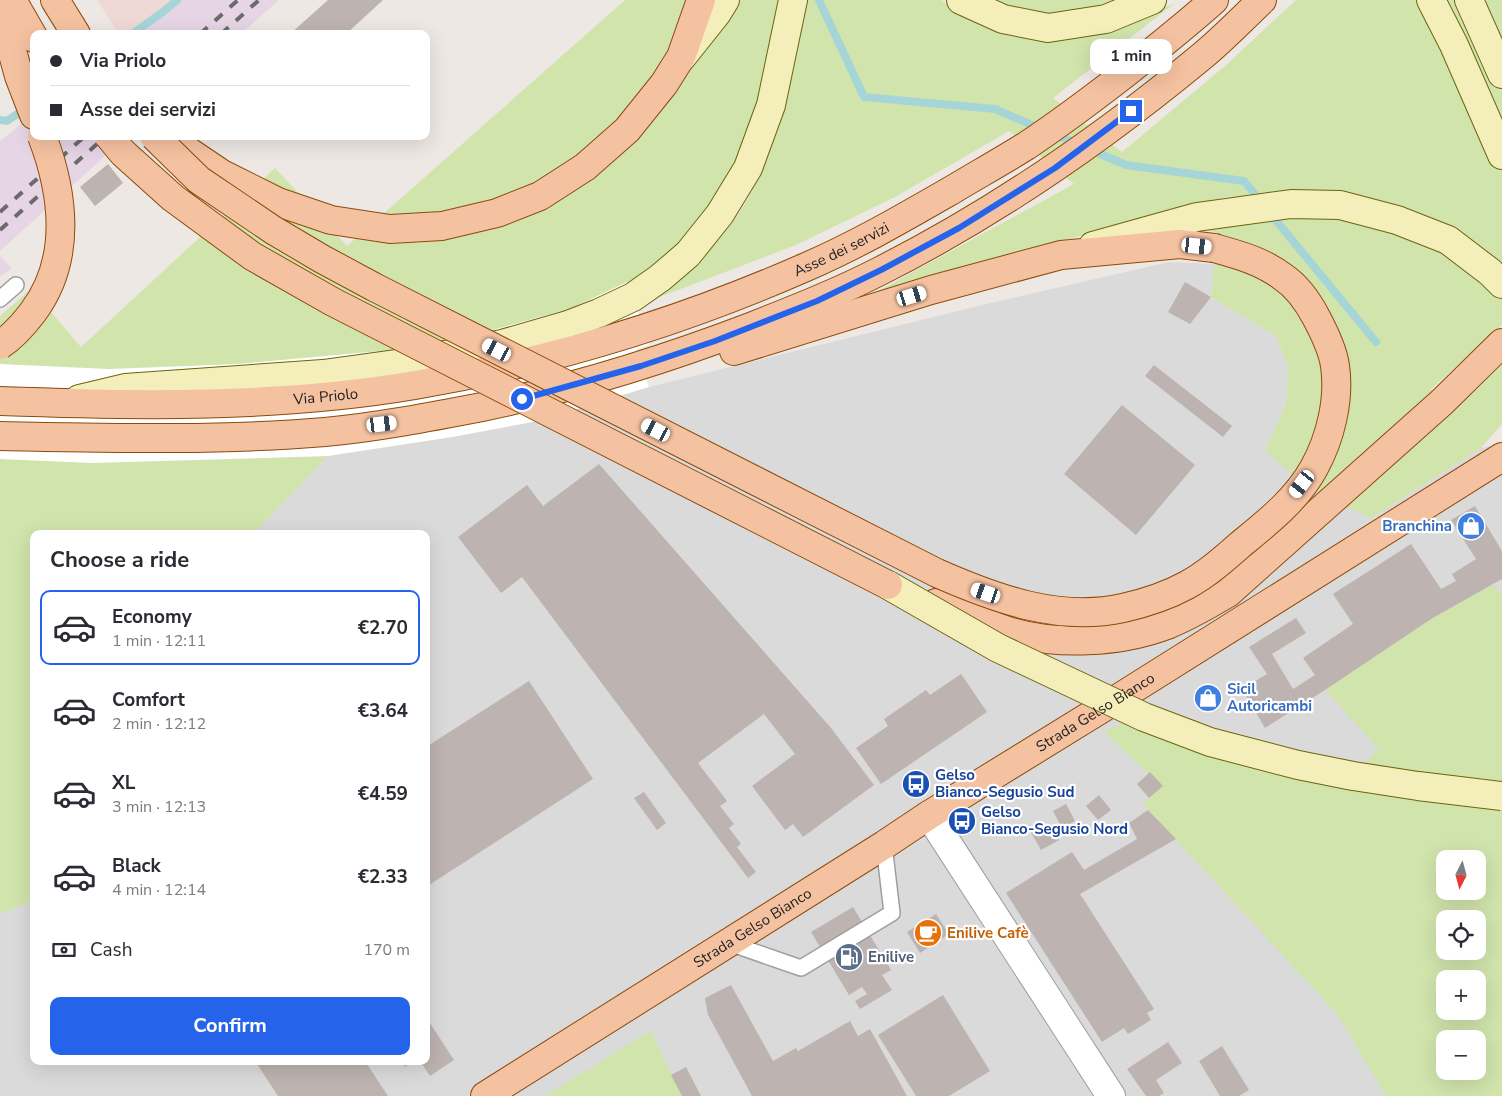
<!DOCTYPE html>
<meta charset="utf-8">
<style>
body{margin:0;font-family:"Nunito Sans",sans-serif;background:#f7f7f7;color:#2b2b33;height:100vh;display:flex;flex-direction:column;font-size:19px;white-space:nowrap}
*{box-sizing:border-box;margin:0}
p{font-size:16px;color:#7c7c81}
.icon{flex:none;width:28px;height:28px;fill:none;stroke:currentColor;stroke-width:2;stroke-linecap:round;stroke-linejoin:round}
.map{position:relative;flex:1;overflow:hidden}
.details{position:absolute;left:30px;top:530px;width:400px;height:535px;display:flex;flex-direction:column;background:#fff;border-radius:10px;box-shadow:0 5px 20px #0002}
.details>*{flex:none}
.banner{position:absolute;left:30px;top:30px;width:400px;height:110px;border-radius:10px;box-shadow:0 5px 20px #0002;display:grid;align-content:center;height:110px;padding:0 20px;background:#fff}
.needle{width:32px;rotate:186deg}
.fabs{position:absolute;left:1436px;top:850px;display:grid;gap:10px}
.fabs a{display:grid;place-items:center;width:50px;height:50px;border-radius:10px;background:#fff;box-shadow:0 5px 20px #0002;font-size:25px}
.end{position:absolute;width:22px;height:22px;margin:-11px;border:6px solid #2563eb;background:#fff;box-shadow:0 0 0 2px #fff}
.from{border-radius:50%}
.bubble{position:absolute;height:35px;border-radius:10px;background:#fff;box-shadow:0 5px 20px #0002;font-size:16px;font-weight:700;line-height:35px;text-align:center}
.car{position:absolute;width:15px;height:30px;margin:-15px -8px;border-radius:6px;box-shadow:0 0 4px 1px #0007;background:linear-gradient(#fff 24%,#345 0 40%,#fff 0 76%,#345 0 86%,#fff 0)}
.banner b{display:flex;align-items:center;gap:18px;height:48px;font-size:19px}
.banner b+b{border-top:1px solid #e1e1e2}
.banner i{width:12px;height:12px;background:#2b2b33}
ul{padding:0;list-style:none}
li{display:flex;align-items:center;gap:15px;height:75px;margin:0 10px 8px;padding:0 10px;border:2px solid transparent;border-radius:10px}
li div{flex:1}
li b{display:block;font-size:19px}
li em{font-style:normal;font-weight:700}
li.selected{border-color:#2563eb}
li>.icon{width:45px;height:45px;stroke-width:1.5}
h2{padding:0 20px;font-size:22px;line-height:60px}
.pay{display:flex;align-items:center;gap:12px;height:55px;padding:0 20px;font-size:19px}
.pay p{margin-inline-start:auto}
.button{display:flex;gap:10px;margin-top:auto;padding:10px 20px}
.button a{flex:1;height:58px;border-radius:10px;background:#2563eb;color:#fff;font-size:20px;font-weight:700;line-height:58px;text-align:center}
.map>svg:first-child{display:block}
</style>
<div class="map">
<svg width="1502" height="1096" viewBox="0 0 1502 1096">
<rect width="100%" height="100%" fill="#ede8e3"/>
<path fill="#dbdada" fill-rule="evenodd" d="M1169,262L1215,264L1211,297L1276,336L1288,367L1286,404L1265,451L1371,518L1481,448L1502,444V1096H0V496L306,479L328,456L452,437L538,421L649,387L974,307ZM34,534H426V1061H34ZM1445,859H1478V891H1445ZM1445,919H1478V951H1445ZM1445,979H1478V1011H1445ZM1445,1039H1478V1071H1445Z"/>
<path fill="#e6d5e5" d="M171,0H279L241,34H135Z
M34,114V136H127L0,251V141Z
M0,256L12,269L0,276Z"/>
<path fill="#eed9d7" d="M97,0H171L135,34H119Z"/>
<path fill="#d1e4ac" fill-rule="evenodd" d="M625,0H941L953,9L992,29L1027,37L1064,40L1109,33L1175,3L1053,98L1122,152L1225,66L1296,0H1502V325L1431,389L1451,412L1502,360V424L1481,448L1371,518L1311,490L1265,451L1286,404L1288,367L1276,336L1211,297L1218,233L1205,230L1235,224L1231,196L1160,213L885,292L878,291L1074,184L1009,131L897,196L796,245L657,298C684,273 713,249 735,219C754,193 766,160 777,130L751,121C737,162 719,205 688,235C672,251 654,264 637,277L627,282L650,344L636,350L649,387L622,396L452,437L328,456L253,534H34V901L0,913V316L31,289L81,347L275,168L347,246Z
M985,0H1123C1101,9 1072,15 1048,16C1030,17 1002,7 985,0Z
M1493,585L1502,596V1096H1386L1338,1015L1143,804L1162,786L1104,732L1151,708L1340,786L1379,749L1325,690L1431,619ZM1445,859H1478V891H1445ZM1445,919H1478V951H1445ZM1445,979H1478V1011H1445ZM1445,1039H1478V1071H1445Z
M651,1031L682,1096H545Z"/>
<path fill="#fff" d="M627,282L650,344L636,350L649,387L538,421L452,437L328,456L92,463L0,459V364L109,369L238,364L391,350L489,331L572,308Z"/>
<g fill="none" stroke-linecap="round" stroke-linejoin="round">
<path stroke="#a6d5d8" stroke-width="8" d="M819,0L864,97L995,109L1041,129
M132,34L163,12L177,0
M0,120L7,121L26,108
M1054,134L1078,144
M1091,150L1126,165L1244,181L1262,203
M1269,212L1376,342"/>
</g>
<path fill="#bdb3b0" d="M328,0H383L346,34H290Z
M108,164L123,183L95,206L80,187Z
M1185,282L1211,297L1190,324L1168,312Z
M1154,365L1232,426L1223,437L1145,376Z
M1122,405L1195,465L1136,535L1064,474Z
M599,464L831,728L874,785L803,837L793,824L785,830L752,786L795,754L764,714L698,763L727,801L720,806L734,824L729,828L741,844L737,847L756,872L748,878L522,577L501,593L458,537L527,485L543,506Z
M1475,506L1502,551V579L1431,619L1325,690L1265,728L1242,689L1267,674L1249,647L1296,618L1306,633L1272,654L1293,689L1315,675L1303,658L1353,624L1333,594L1411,544L1441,589L1456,581L1452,574L1476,559L1451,520Z
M961,674L987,712L881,784L856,748L888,726L884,719L926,690L930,695Z
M529,681L593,779L426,887V747Z
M1150,772L1163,786L1149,798L1137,784Z
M644,792L666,823L657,830L634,798Z
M1099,795L1111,810L1098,820L1086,806Z
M1066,804L1075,821L1062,828L1053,811Z
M1148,810L1176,839L1080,894L1154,1009L1147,1013L1151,1020L1128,1034L1124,1028L1102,1042L1006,893L1072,852L1084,870L1137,839L1129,823Z
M1041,822L1046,829L1051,826L1059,840L1041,850L1029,829Z
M853,907L891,970L882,975L892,990L860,1009L855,1001L867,994L862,987L849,995L811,932Z
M936,914L949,934L920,953L907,932Z
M731,985L773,1061L796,1048L798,1051L850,1021L858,1036L870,1029L907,1096H752L708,1015L705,998Z
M943,995L990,1071L949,1096H916L878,1035Z
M426,1017L454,1060L430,1076L420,1061H426Z
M1168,1042L1182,1063L1156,1080L1164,1093L1159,1096H1146L1127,1069Z
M1222,1046L1249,1090L1239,1096H1220L1199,1061Z
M255,1061H365L388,1096H278Z
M402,1061H413L405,1067Z
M686,1067L701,1096H682L671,1075Z"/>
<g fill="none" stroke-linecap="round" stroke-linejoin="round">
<defs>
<path id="lane" d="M0,299L16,285
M729,943L801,968L892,913L884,845"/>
<path id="street" d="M929,815L1111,1096"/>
<path id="secondary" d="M961,0L1003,19L1048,28L1106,19L1152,0
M1431,0L1454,45L1502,155
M1469,0L1502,74
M682,57L717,13L725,0
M1093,246L1197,217L1291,204L1340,205L1397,220L1448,240L1490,272L1502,284
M79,399L125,388L323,374L403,363L502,344L568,325L599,313L633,297L660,278L688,254L720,214L748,168L771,105L793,0"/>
<g id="primary">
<path d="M12,0L34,38"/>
<path d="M55,0L76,34"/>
<path d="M0,7L19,76L34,115"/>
<path d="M168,136L176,143L222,174L278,202L331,220L390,229L442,226L497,213L540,196L585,167L627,130L664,84L681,57L701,0"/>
<path d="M734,351L931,290L1061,255L1180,244L1214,248"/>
<path id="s1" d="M0,401C138,406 279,408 415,385C550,362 681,322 806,267C857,245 905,217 952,190C977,175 1002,161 1026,146C1059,124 1091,100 1122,76C1153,51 1184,27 1214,0"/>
<path d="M0,436C108,438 217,441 325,432C378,427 430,417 482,407C575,388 664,360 753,326C796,309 839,292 880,271C995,213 1102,139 1201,57C1223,39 1242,19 1262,0"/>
<path d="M936,603C960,612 984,623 1008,631C1056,646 1120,643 1167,625C1189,616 1208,605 1228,593L1442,402L1502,343"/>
<path id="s2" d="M485,1096L884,845L929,815L1122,696L1502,457"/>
</g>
</defs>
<use href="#lane" stroke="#9e9e9e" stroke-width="18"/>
<use href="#street" stroke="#9e9e9e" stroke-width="30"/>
<use href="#secondary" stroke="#6b650c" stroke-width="30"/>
<use href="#primary" stroke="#8b4b0b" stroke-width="30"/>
<use href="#lane" stroke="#fff" stroke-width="15"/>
<use href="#street" stroke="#fff" stroke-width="28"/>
<use href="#secondary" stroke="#f4eeba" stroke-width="28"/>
<use href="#primary" stroke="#f5c2a1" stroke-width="28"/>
<path stroke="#6b6b6b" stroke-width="4" stroke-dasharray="10 10" stroke-linecap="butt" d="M200,34L238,0
M221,34L259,0
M0,212L85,136
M0,230L106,136"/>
<defs>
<path id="secondary-bridge" d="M888,585L998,648L1144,717L1210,742L1298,765L1353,776L1418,786L1502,796"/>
<path id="primary-bridge" d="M109,136L123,153L173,198L252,256L333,302L888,585
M154,136L199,180L273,230L322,259L374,287L937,573C996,599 1059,622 1123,608C1145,603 1167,596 1187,585C1207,574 1224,559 1241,544C1268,522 1297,499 1314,468C1330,439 1340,400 1335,366C1333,350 1324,332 1316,317C1308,302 1298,287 1283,277C1262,261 1239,255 1214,248
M0,345C12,337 24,324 33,312C72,260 64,194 42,136"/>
</defs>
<use href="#secondary-bridge" stroke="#6b650c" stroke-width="30" stroke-linecap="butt"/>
<use href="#primary-bridge" stroke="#8b4b0b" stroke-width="30" stroke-linecap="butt"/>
<use href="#secondary-bridge" stroke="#f4eeba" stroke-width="28"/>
<use href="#primary-bridge" stroke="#f5c2a1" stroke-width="28"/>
</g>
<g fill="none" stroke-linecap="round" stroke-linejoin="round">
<path stroke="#2563eb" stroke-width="6" d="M522,399L641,366L715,341L817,301L881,270L959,228L1055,168L1131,111"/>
</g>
<defs>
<symbol id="shop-disc" viewBox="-11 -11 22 22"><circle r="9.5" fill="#3f7fe0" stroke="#fff"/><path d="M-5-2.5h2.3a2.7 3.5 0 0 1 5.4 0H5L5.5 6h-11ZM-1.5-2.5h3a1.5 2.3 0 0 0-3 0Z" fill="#fff"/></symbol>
<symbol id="bus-disc" viewBox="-11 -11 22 22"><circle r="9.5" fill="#1a4fb4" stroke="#fff"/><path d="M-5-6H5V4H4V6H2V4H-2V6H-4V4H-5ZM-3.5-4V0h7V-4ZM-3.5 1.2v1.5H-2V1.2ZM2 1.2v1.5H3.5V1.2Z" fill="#fff"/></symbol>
<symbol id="cafe-disc" viewBox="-11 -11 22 22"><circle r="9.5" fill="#e8710a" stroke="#fff"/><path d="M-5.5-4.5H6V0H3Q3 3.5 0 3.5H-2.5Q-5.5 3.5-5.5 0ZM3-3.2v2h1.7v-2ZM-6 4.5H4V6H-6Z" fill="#fff"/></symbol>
<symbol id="fuel-disc" viewBox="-11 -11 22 22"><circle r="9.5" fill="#5c6f8a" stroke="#fff"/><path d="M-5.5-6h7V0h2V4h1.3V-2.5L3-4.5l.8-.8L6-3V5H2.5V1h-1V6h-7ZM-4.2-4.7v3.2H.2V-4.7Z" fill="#fff"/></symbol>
</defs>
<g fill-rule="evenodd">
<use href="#shop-disc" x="1455" y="510" width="32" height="32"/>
<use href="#shop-disc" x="1192" y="682" width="32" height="32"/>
<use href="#bus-disc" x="900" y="768" width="32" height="32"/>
<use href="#bus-disc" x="946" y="805" width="32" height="32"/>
<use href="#cafe-disc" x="912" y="917" width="32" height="32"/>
<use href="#fuel-disc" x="833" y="941" width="32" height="32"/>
</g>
<g text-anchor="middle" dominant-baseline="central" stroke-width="4.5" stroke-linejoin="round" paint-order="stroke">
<g font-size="15" fill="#1d1d1d" stroke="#fff">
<text stroke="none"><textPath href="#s1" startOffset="865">Asse dei servizi</textPath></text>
<text stroke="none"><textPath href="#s1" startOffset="326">Via Priolo</textPath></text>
<text stroke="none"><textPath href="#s2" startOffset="721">Strada Gelso Bianco</textPath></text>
<text stroke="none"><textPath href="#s2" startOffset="316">Strada Gelso Bianco</textPath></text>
</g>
<g font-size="15" font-weight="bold" fill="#366cbe" stroke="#fff" text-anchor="end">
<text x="1452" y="526">Branchina</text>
<text x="1227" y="689" text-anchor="start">Sicil<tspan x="1227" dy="17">Autoricambi</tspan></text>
</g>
<g font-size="15" font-weight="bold" fill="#164399" stroke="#fff" text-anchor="start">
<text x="935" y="775">Gelso<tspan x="935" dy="17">Bianco-Segusio Sud</tspan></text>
<text x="981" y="812">Gelso<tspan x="981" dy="17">Bianco-Segusio Nord</tspan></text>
</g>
<g font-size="15" font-weight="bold" fill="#c56008" stroke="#fff" text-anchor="start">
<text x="947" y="933">Enilive Cafè</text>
</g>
<g font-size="15" font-weight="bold" fill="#4e5e75" stroke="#fff" text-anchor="start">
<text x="868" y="957">Enilive</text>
</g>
</g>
</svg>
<div class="fabs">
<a><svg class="needle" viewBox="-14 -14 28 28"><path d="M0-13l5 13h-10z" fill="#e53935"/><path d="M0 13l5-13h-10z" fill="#7c7c81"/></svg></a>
<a><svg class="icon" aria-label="locate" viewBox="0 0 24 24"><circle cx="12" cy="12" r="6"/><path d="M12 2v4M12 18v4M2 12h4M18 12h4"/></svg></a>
<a>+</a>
<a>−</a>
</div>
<i class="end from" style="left:522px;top:399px"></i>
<i class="end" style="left:1131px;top:111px"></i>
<div class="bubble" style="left:1090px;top:39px;width:82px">1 min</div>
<i class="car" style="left:1197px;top:246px;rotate:96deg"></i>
<i class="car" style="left:912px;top:296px;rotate:73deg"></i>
<i class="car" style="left:497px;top:350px;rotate:297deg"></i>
<i class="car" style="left:382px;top:424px;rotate:83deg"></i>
<i class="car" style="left:656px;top:430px;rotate:297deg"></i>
<i class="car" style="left:1302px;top:484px;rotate:217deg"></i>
<i class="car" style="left:986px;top:593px;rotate:289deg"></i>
<div class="banner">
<b><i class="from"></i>Via Priolo</b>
<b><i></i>Asse dei servizi</b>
</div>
<section class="details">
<h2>Choose a ride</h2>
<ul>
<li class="selected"><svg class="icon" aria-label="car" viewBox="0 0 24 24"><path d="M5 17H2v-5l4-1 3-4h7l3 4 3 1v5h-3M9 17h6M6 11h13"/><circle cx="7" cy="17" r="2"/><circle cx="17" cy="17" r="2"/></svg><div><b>Economy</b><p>1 min · 12:11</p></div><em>€2.70</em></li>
<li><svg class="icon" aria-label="car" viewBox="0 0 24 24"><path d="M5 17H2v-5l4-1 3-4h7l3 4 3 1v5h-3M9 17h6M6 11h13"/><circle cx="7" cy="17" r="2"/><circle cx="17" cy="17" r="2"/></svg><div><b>Comfort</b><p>2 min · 12:12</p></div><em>€3.64</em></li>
<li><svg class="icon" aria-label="car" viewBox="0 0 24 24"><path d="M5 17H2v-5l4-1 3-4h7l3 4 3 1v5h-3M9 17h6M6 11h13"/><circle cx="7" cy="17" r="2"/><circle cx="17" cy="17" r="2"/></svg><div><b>XL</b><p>3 min · 12:13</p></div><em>€4.59</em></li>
<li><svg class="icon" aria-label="car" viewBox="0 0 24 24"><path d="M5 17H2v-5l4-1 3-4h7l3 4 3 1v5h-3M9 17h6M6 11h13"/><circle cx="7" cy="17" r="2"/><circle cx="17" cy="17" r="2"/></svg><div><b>Black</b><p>4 min · 12:14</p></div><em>€2.33</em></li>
</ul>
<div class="pay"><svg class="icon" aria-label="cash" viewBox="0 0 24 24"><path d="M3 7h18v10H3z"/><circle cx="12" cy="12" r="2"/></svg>Cash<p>170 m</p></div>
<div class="button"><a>Confirm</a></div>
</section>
</div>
